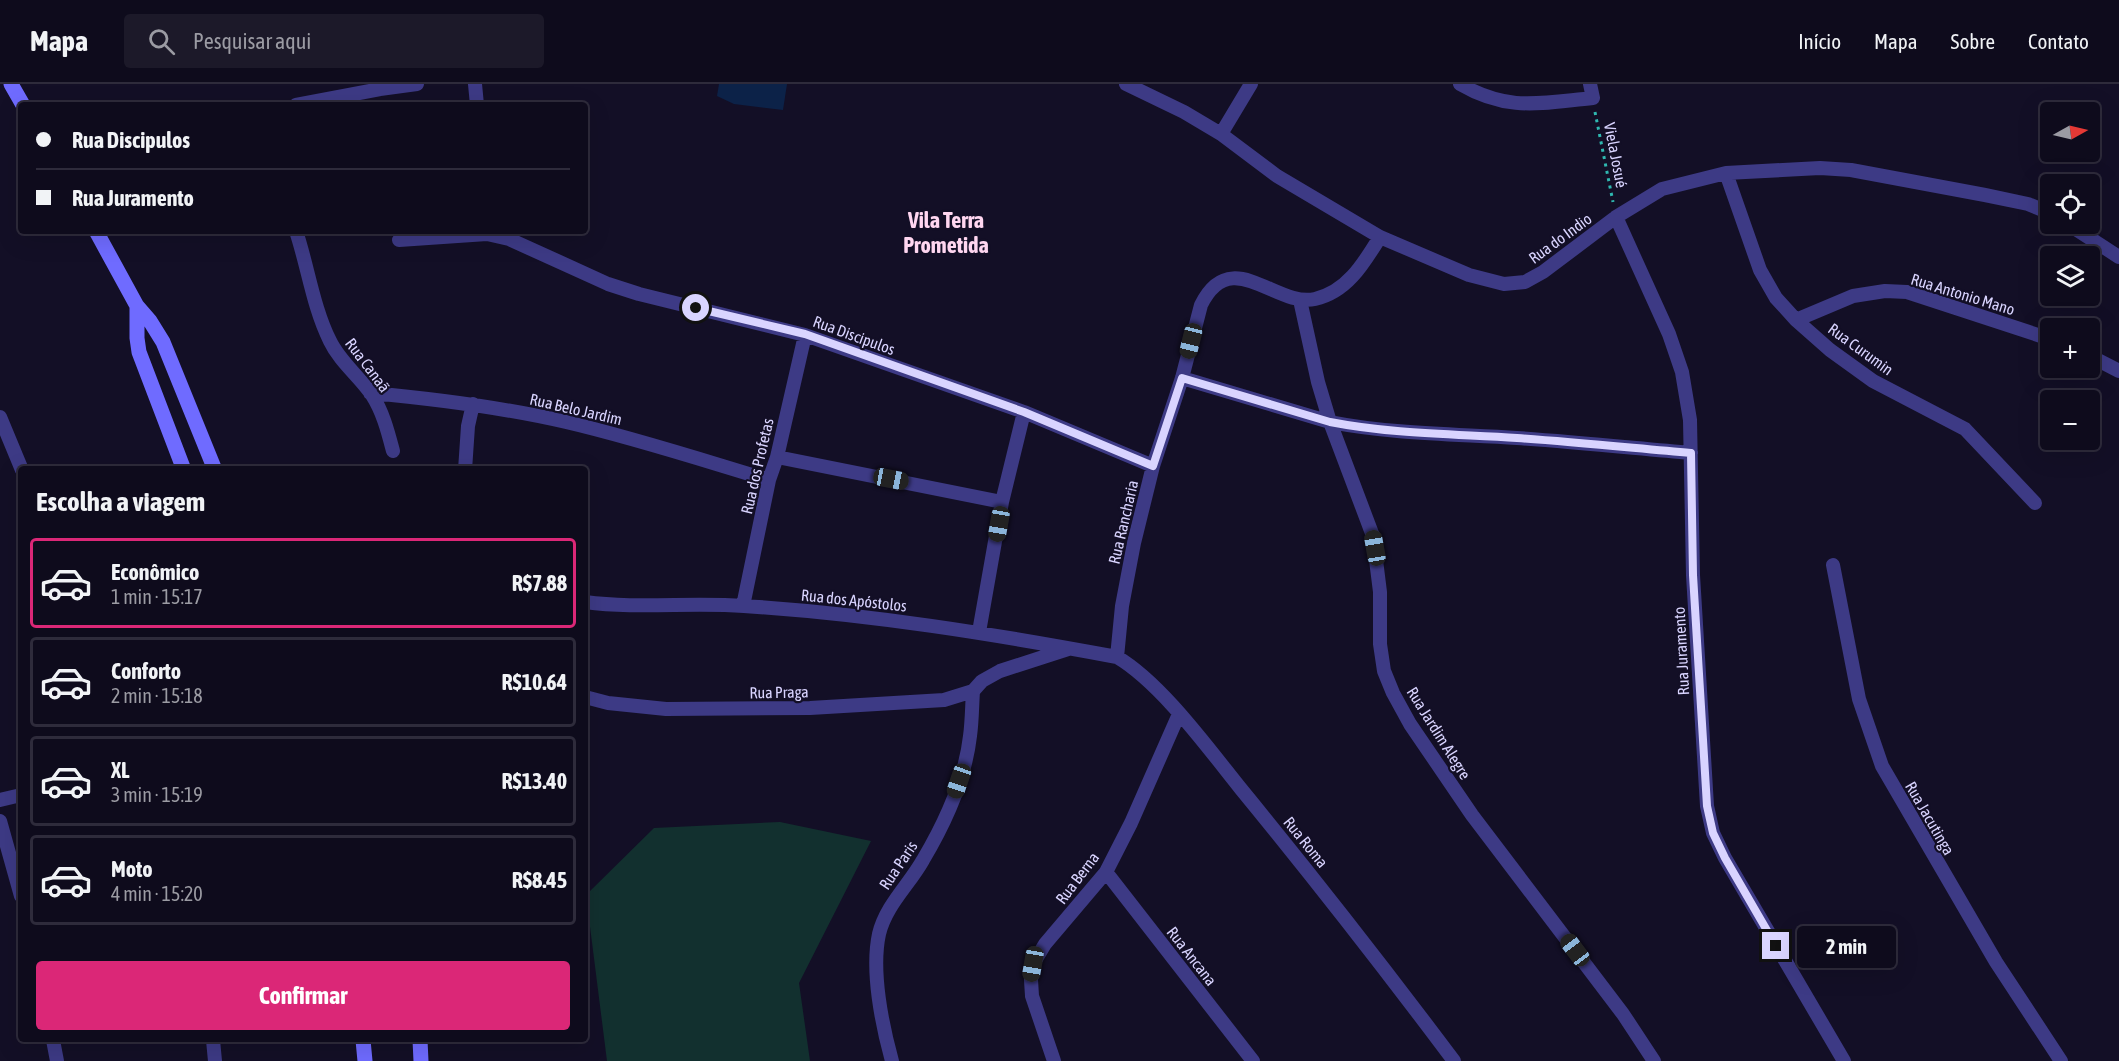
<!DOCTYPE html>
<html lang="pt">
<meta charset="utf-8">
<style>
body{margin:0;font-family:"Asap Condensed",sans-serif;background:#1c1929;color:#f1f3f6;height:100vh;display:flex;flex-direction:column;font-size:22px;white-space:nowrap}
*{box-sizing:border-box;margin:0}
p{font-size:20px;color:#9b9ba3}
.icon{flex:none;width:33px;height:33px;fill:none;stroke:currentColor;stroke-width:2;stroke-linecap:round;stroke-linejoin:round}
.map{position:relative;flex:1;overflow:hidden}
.panel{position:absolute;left:18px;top:382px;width:570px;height:576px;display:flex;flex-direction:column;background:#0e0b1c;border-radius:6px;box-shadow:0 6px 24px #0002,0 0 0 2px #2e2b3b}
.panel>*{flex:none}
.guide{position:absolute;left:18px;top:18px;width:570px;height:132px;border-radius:6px;box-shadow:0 6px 24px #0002,0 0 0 2px #2e2b3b;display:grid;align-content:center;height:132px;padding:0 18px;background:#0e0b1c}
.needle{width:39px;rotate:82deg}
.buttons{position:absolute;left:2040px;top:18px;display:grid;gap:12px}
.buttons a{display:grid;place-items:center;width:60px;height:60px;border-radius:6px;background:#0e0b1c;box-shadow:0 6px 24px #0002,0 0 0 2px #2e2b3b;font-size:30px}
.end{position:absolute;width:27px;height:27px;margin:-14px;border:8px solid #d9d4ff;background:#111;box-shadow:0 0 0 3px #111}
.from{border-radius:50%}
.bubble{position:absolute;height:42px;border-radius:6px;background:#0e0b1c;box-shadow:0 6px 24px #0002,0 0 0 2px #2e2b3b;font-size:20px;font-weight:700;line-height:42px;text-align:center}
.car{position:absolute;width:18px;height:36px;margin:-18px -9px;border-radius:8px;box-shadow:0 0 4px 2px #0007;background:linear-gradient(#222 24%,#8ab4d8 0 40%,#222 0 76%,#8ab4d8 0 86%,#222 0)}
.guide b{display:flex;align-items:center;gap:21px;height:57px;font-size:22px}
.guide b+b{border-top:2px solid #2e2b3b}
.guide i{width:15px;height:15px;background:#f1f3f6}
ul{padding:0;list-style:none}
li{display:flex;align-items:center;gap:18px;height:90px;margin:0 12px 9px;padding:0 6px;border:3px solid #2e2b3b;border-radius:6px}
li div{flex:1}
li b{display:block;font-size:22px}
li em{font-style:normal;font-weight:700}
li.selected{border-color:#db2777}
li>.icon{width:54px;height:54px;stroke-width:1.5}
h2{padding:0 18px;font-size:27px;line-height:72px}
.cta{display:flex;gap:12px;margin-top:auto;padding:12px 18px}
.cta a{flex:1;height:69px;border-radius:6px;background:#db2777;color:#fff;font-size:24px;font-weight:700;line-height:69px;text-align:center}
header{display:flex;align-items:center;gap:36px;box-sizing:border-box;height:84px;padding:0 30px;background:#0e0b1c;border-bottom:2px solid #2e2b3b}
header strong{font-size:28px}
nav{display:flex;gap:33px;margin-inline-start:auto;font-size:21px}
.search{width:420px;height:54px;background:#1c1929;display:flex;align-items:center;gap:15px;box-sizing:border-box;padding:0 21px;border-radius:6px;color:#9b9ba3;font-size:22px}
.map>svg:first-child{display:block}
</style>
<header>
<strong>Mapa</strong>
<div class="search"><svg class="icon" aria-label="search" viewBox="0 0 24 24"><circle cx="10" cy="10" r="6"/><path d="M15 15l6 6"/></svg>Pesquisar aqui</div>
<nav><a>Início</a><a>Mapa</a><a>Sobre</a><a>Contato</a></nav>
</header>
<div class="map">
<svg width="2119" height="977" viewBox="0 0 2119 977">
<rect width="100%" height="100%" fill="#130f26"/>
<path fill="#12302f" d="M780,738L871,757L799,899L810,977H607L586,811L654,744Z"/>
<path fill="#0c2248" d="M719,0H787L783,26L734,20L717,12Z"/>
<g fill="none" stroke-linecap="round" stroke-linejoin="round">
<path stroke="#2fb8b0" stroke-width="3" stroke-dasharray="3 4.5" stroke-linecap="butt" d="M1595,28L1613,118"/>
<path stroke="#3d3a85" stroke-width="14" d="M475,0L477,21
M1126,0L1184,28L1221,50L1277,92L1380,153L1469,191L1504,200L1525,198L1543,188L1616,133L1662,105L1726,89L1820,84L1851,86L1985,111L2028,120L2050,129
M1460,0C1508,28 1540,19 1593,14L1590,0
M296,21L380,5L417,0
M1221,50L1251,0
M1726,89L1760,186L1776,214L1796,236L1830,266L1873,297L1965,345L2035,419
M1616,133L1669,250L1682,288L1690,336L1693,491L1707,722L1713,749L1725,774L1844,977
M2068,140L2119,173
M296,147C308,183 313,223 330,257C340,278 359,292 372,311C383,328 388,348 393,367
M399,156L487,150L509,155L608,200L639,210L805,251L1024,328L1153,382
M1300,216L1318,298L1330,338L1373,452L1380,508V560L1384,587L1393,609L1410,640L1472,731L1623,930L1654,977
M1796,236L1853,212L1885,207L1907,208L2050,255
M2090,272L2119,287
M1182,294L1330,338C1392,350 1454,350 1517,354C1575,358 1633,364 1691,369
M370,309C436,315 501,323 566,338C635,354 702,376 769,396
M0,333L22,386
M777,373L1002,418
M465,386L468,342L473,320
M1833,481L1859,615L1882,682L1996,878L2061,977
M585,518C638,525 691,518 744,522C870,530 993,550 1117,573C1161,599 1208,664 1241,705C1314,794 1385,885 1454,977
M743,522L769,396L777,373L805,251
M979,548L1002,418L1024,328
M1117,573L1122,522L1134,459L1153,382L1182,294L1201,221C1231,160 1276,224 1315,215C1347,208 1364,179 1380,153
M585,613L608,619L666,625L810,624L944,616L973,607L982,597L1000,587L1068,565
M0,716L21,711
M0,737L21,812
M1106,788L1253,977
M53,956L57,977
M213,956L215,977
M892,977C882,941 871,887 879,850C886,821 909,801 923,776C945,739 965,696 970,652C972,638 972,622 973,607
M1054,977L1032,912L1031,896L1033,880L1045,860L1106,788L1131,739L1179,630"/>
<path stroke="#6f6bff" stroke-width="15" d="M11,0L23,21
M96,147L137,222L150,237L163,258L215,386
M137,222V254L139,268L184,386
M363,956L365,977
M420,956L421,977"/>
</g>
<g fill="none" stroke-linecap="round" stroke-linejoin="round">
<path stroke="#d9d4ff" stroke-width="8" d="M696,224L805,250L1024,328L1153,382L1182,294L1330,338C1392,350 1454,350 1517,354C1575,358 1633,364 1691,369L1693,491L1707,722L1713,749L1725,774L1776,862"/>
</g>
<g text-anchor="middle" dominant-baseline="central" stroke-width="4.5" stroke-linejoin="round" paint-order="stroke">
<g font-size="16" fill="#d9d4ff" stroke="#130f26">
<text transform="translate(1616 71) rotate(79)">Viela Josué</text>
<text transform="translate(1560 154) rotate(-36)">Rua do Indio</text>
<text transform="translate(1963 210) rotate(17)">Rua Antonio Mano</text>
<text transform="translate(854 251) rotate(20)">Rua Discipulos</text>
<text transform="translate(1861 265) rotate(36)">Rua Curumin</text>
<text transform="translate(368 281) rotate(53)">Rua Canaã</text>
<text transform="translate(576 325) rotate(13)">Rua Belo Jardim</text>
<text transform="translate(757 382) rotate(-77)">Rua dos Profetas</text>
<text transform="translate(1123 438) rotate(-77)">Rua Rancharia</text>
<text transform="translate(854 516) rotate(6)">Rua dos Apóstolos</text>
<text transform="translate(1681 567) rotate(-93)">Rua Juramento</text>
<text transform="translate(779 608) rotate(-1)">Rua Praga</text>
<text transform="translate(1439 649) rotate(58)">Rua Jardim Alegre</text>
<text transform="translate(1930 734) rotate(60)">Rua Jacutinga</text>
<text transform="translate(1306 758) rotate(51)">Rua Roma</text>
<text transform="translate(898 781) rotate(-56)">Rua Paris</text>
<text transform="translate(1077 794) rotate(-53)">Rua Berna</text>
<text transform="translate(1192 872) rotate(52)">Rua Ancana</text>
</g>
<g font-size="22" font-weight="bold" fill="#ffd6f0" stroke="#130f26">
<text x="946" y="136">Vila Terra<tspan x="946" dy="25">Prometida</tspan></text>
</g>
</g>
</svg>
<div class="buttons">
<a><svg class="needle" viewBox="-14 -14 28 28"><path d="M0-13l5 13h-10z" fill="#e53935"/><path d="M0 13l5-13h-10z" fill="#9b9ba3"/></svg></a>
<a><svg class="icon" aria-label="locate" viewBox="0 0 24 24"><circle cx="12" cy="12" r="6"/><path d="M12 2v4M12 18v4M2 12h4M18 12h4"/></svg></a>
<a><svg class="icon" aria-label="layers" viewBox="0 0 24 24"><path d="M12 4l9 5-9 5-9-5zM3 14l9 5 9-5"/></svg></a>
<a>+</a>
<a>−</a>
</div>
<i class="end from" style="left:696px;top:224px"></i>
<i class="end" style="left:1776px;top:862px"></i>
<div class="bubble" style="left:1797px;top:842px;width:99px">2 min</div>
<i class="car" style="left:1191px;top:257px;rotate:194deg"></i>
<i class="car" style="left:891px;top:395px;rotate:101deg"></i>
<i class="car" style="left:999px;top:440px;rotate:190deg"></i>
<i class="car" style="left:1375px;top:464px;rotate:350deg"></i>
<i class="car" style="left:959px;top:697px;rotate:199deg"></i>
<i class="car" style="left:1575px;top:866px;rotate:323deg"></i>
<i class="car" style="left:1033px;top:880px;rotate:190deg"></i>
<div class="guide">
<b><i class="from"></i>Rua Discipulos</b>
<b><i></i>Rua Juramento</b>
</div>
<section class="panel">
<h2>Escolha a viagem</h2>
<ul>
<li class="selected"><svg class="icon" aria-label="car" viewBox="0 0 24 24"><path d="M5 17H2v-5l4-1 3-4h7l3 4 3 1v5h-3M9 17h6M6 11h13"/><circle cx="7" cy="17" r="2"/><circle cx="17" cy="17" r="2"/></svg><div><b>Econômico</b><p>1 min · 15:17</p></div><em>R$7.88</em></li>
<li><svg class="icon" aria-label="car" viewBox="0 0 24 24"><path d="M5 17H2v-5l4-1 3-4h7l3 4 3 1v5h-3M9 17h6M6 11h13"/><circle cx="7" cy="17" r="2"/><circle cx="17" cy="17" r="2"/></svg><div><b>Conforto</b><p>2 min · 15:18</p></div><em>R$10.64</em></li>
<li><svg class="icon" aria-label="car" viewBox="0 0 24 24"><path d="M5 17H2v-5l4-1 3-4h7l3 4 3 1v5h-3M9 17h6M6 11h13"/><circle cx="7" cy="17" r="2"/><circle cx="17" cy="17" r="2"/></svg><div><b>XL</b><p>3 min · 15:19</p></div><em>R$13.40</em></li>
<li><svg class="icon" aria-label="car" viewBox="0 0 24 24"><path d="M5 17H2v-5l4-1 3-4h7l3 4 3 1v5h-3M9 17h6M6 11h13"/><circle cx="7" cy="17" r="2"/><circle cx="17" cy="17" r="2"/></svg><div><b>Moto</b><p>4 min · 15:20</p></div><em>R$8.45</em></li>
</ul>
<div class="cta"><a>Confirmar</a></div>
</section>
</div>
